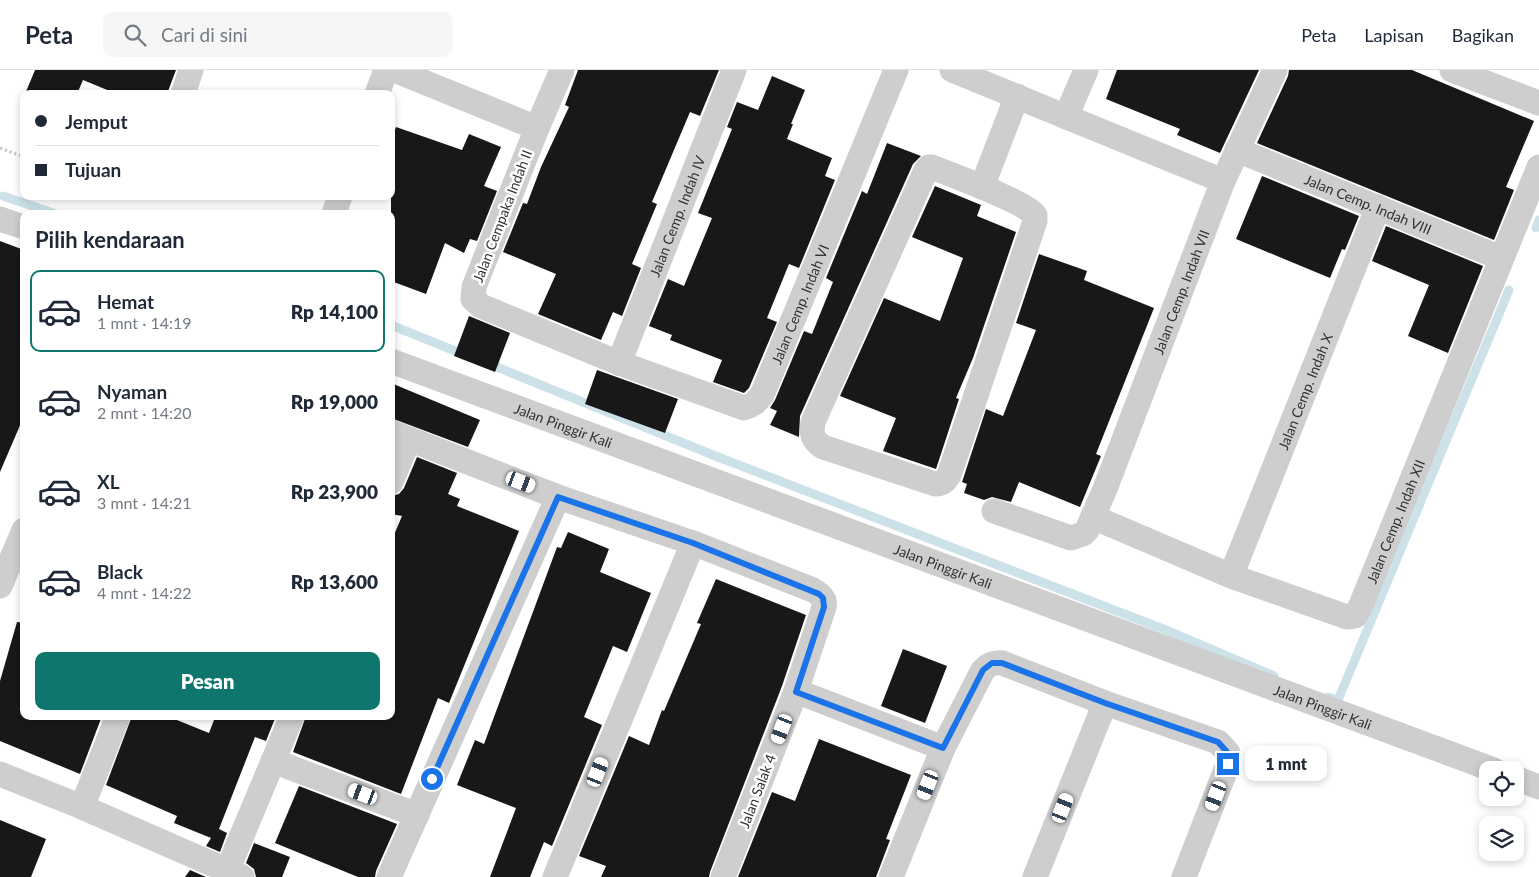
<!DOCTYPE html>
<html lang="id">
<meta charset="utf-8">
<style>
body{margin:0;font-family:Lato,sans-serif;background:#f6f6f7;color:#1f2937;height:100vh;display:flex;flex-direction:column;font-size:19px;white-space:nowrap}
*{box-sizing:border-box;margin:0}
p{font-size:16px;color:#747a83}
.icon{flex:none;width:28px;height:28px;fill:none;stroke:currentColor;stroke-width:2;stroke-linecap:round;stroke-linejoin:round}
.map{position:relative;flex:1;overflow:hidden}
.side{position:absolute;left:20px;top:140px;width:375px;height:510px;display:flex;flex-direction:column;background:#fff;border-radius:10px;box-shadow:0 2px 8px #0003}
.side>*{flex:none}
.banner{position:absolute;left:20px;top:20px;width:375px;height:110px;border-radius:10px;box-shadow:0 2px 8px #0003;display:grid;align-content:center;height:110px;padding:0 15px;background:#fff}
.controls{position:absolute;left:1479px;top:691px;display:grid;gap:10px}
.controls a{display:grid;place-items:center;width:45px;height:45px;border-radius:10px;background:#fff;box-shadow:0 2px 8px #0003;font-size:25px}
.end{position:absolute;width:22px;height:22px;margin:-11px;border:6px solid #1a73e8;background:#fff;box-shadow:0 0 0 2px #fff}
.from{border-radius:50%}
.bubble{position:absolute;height:35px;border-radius:10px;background:#fff;box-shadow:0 2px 8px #0003;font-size:16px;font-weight:800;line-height:35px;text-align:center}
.car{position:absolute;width:15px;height:30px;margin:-15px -8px;border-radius:6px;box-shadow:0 0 4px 1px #0007;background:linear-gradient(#fff 24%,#345 0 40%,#fff 0 76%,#345 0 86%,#fff 0)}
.banner b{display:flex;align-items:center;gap:18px;height:48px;font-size:19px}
.banner b+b{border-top:1px solid #e0e1e3}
.banner i{width:12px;height:12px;background:#1f2937}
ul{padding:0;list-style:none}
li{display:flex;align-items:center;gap:15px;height:82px;margin:0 10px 8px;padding:0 5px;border:2px solid transparent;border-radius:10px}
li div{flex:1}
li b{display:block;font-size:19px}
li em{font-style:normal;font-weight:800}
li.selected{border-color:#0f766e}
li>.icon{width:45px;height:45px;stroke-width:1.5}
h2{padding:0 15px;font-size:22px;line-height:60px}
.button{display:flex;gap:10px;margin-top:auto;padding:10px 15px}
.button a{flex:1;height:58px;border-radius:10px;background:#0f766e;color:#fff;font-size:20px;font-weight:800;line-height:58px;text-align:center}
header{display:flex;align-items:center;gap:30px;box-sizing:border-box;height:70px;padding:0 25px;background:#fff;border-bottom:1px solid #e0e1e3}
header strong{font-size:24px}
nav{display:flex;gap:28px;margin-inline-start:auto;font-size:18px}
.search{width:350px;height:45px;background:#f6f6f7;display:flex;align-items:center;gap:12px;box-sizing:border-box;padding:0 18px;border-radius:10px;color:#747a83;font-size:19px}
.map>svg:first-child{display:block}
</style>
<header>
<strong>Peta</strong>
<div class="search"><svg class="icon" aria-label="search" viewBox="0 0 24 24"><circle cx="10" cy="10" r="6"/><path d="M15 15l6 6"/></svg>Cari di sini</div>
<nav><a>Peta</a><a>Lapisan</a><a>Bagikan</a></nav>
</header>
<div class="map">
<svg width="1539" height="807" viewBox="0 0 1539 807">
<rect width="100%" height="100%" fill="#fff"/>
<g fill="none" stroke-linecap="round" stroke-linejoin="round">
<path stroke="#cce2e8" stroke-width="9" d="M3,126L56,144
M1536,158L1539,150
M391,255L465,285
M487,293L718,387L1166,560L1274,606
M1328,627L1338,630L1509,220"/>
</g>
<path fill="#181818" d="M35,0H176L167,24H117L83,10L77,24H25Z
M578,0H719L700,46L690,42L652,132L657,134L632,194L641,198L622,246L613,242L601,270L538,244L556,204L503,182L523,133L527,134L541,97L569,37L565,35Z
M1117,0H1259L1220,83L1177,65L1180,59L1106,29Z
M1289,0H1412L1534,51L1506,117L1514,120L1494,170L1257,73L1288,6Z
M772,6L805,20L791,54H793L787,69L832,88L825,106L835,110L799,198L789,194L767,248L777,252L749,318L744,323L713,312L722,290L670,270L672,265L649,256L668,209L684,216L712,148L698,143L732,59L727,57L737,32L758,40Z
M396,57L462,80L469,64L501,77L484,116L497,121L477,171L470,169L464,183L445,173L426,224L391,211V71Z
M887,73L921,86L913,94L800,346L799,367L770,355L777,341L770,338L775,330L804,261L812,264L833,212L826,208L862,121L867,124Z
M1262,106L1359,146L1345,180L1342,179L1330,208L1236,169Z
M935,116L981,135L977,146L1016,162L973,288L956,328L959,329L936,399L883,381L896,348L840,326L884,228L940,251L963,188L912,167Z
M1386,156L1483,196L1448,283L1408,266L1429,215L1372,191Z
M0,171L24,180V346L0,402Z
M1039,184L1087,201L1084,210L1154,238L1096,384L1101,386L1080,437L1019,412L1011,432L992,427L984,430L964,423L967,414L962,412L986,339L1003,346L1036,260L1016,253Z
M469,246L510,263L495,302L454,286Z
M597,300L678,329L665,363L585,334Z
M391,313L480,350L468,377L391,348Z
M417,387L457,403L448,424L460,429L457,436L519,461L449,633L438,628L401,724L293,682L306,646H391V472L402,446L391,444V426L399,424L404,418Z
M568,462L609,479L600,502L651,523L627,582L613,576L584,647L602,655L552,776L544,772L530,807H490L516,738L457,715L475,670L484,674L557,477L561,478Z
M716,509L806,545L782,616L710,802L709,807H601L606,796L579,786L629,666L649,675L662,640L664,641L701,554L697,553Z
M17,552L24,553V646H102L80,704L0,671V611Z
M903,579L947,596L925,653L881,636Z
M132,646H167L209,663L214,650L208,646H276L266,671L255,667L219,759L227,763L220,782L206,776L211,768L174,753L177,746L106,715Z
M819,669L911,705L886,769L890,770L876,807H738L772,722L795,731Z
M299,716L397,754L376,801L375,807H358L275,773Z
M0,750L46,769L31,807H0Z
M254,773L290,787L282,807H256L254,799L246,793Z
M190,800L206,807H185Z"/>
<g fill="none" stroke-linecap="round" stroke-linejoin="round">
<path stroke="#c8c8c8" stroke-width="3" stroke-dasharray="2.5 2.5" stroke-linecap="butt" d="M0,78L24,87"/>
<g stroke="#cecece" stroke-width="25">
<path d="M394,0L537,58"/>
<path id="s1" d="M562,0L537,58L474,217L473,229L481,236L619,293L744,338C753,335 757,332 762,325L896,0"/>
<path d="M952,0L1223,111"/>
<path d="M1452,0L1539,33"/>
<path d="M183,24L191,0"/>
<path d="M377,24L386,0"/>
<path d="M1066,47L1086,0"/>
<path id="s2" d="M1237,80L1501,188"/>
<path d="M929,97H932C951,105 1025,132 1035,145V151L949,405C945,411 943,414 935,414L823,377C812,370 811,363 813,352L926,100Z"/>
<path d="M982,117L1017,26"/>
<path d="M334,144L340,126"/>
<path d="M0,149L24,157"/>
<path id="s3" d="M391,291L1494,700"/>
<path id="s4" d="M619,293L734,0"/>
<path d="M391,362L558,427L693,473L813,520C820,524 826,529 824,537L796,621L723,807"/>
<path d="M391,412L409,369"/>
<path id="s5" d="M994,441L1071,468L1083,464L1087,460L1105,419L1223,111L1275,0"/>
<path id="s6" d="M1093,447L1231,506L1347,547L1355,546L1361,535L1539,97"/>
<path id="s7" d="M1231,506L1378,137"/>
<path d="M0,516L24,460"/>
<path d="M796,621L943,678"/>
<path d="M273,691L417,745"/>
<path d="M0,704L82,737L242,807"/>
<path d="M1515,708L1539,717"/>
<path d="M82,737L118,646"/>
<path d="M227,801L292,646"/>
<path d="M389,807L558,427"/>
<path d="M555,807L693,473"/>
<path d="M891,807L943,678L983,600C989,594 994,592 1002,593L1105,633L1218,672L1228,683V694L1184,807"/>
<path d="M1035,807L1105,633"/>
</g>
</g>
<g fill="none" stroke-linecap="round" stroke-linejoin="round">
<path stroke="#1a73e8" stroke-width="6" d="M432,709L558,427L693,473L819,524L823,528L824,537L796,622L943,678L983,600L992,593H1002L1105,633L1218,672L1228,683V694"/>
</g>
<g text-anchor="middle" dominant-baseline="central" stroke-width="5" stroke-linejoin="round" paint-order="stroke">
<g font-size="14" fill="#313131" stroke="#fff">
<text stroke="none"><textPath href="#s2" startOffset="142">Jalan Cemp. Indah VIII</textPath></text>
<text transform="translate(502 146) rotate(-69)">Jalan Cempaka Indah II</text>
<text stroke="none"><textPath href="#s4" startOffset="158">Jalan Cemp. Indah IV</textPath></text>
<text stroke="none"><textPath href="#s5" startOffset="356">Jalan Cemp. Indah VII</textPath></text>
<text stroke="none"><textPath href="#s1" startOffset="660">Jalan Cemp. Indah VI</textPath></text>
<text stroke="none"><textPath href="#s7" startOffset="199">Jalan Cemp. Indah X</textPath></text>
<text stroke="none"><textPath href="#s3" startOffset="184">Jalan Pinggir Kali</textPath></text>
<text stroke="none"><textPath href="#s6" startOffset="384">Jalan Cemp. Indah XII</textPath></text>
<text stroke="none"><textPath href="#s3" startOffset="589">Jalan Pinggir Kali</textPath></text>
<text stroke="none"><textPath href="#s3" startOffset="994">Jalan Pinggir Kali</textPath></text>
<text transform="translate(757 721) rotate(-69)">Jalan Salak 4</text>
</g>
</g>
</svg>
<div class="controls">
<a><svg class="icon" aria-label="locate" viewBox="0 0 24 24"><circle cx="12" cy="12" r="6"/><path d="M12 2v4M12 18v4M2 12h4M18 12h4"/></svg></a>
<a><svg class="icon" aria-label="layers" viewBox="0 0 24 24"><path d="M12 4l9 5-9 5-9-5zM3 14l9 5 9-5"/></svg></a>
</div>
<i class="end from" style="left:432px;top:709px"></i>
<i class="end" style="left:1228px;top:694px"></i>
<div class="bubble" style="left:1245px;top:676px;width:82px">1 mnt</div>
<i class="car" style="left:521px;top:412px;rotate:111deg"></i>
<i class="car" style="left:782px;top:659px;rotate:201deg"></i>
<i class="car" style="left:598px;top:702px;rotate:22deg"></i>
<i class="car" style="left:928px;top:715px;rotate:202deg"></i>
<i class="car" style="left:363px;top:724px;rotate:291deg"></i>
<i class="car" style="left:1216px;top:726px;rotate:201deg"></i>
<i class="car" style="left:1063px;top:738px;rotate:22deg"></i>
<div class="banner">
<b><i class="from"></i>Jemput</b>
<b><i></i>Tujuan</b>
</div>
<section class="side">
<h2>Pilih kendaraan</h2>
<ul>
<li class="selected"><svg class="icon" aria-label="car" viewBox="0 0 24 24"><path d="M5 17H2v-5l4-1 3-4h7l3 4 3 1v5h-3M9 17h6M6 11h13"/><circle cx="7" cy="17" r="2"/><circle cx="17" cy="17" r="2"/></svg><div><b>Hemat</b><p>1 mnt · 14:19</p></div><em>Rp 14,100</em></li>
<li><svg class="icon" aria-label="car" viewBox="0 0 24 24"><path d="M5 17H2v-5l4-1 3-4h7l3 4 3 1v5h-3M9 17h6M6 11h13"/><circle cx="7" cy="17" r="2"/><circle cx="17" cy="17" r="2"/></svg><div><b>Nyaman</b><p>2 mnt · 14:20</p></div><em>Rp 19,000</em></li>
<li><svg class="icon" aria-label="car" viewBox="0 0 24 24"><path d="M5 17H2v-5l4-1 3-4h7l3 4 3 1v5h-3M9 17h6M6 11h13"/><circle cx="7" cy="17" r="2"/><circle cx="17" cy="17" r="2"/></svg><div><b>XL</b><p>3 mnt · 14:21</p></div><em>Rp 23,900</em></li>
<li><svg class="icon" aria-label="car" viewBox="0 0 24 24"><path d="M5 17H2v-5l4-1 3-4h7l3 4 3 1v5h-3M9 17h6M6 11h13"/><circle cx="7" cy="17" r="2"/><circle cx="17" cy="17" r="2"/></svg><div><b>Black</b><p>4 mnt · 14:22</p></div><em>Rp 13,600</em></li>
</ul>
<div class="button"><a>Pesan</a></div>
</section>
</div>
